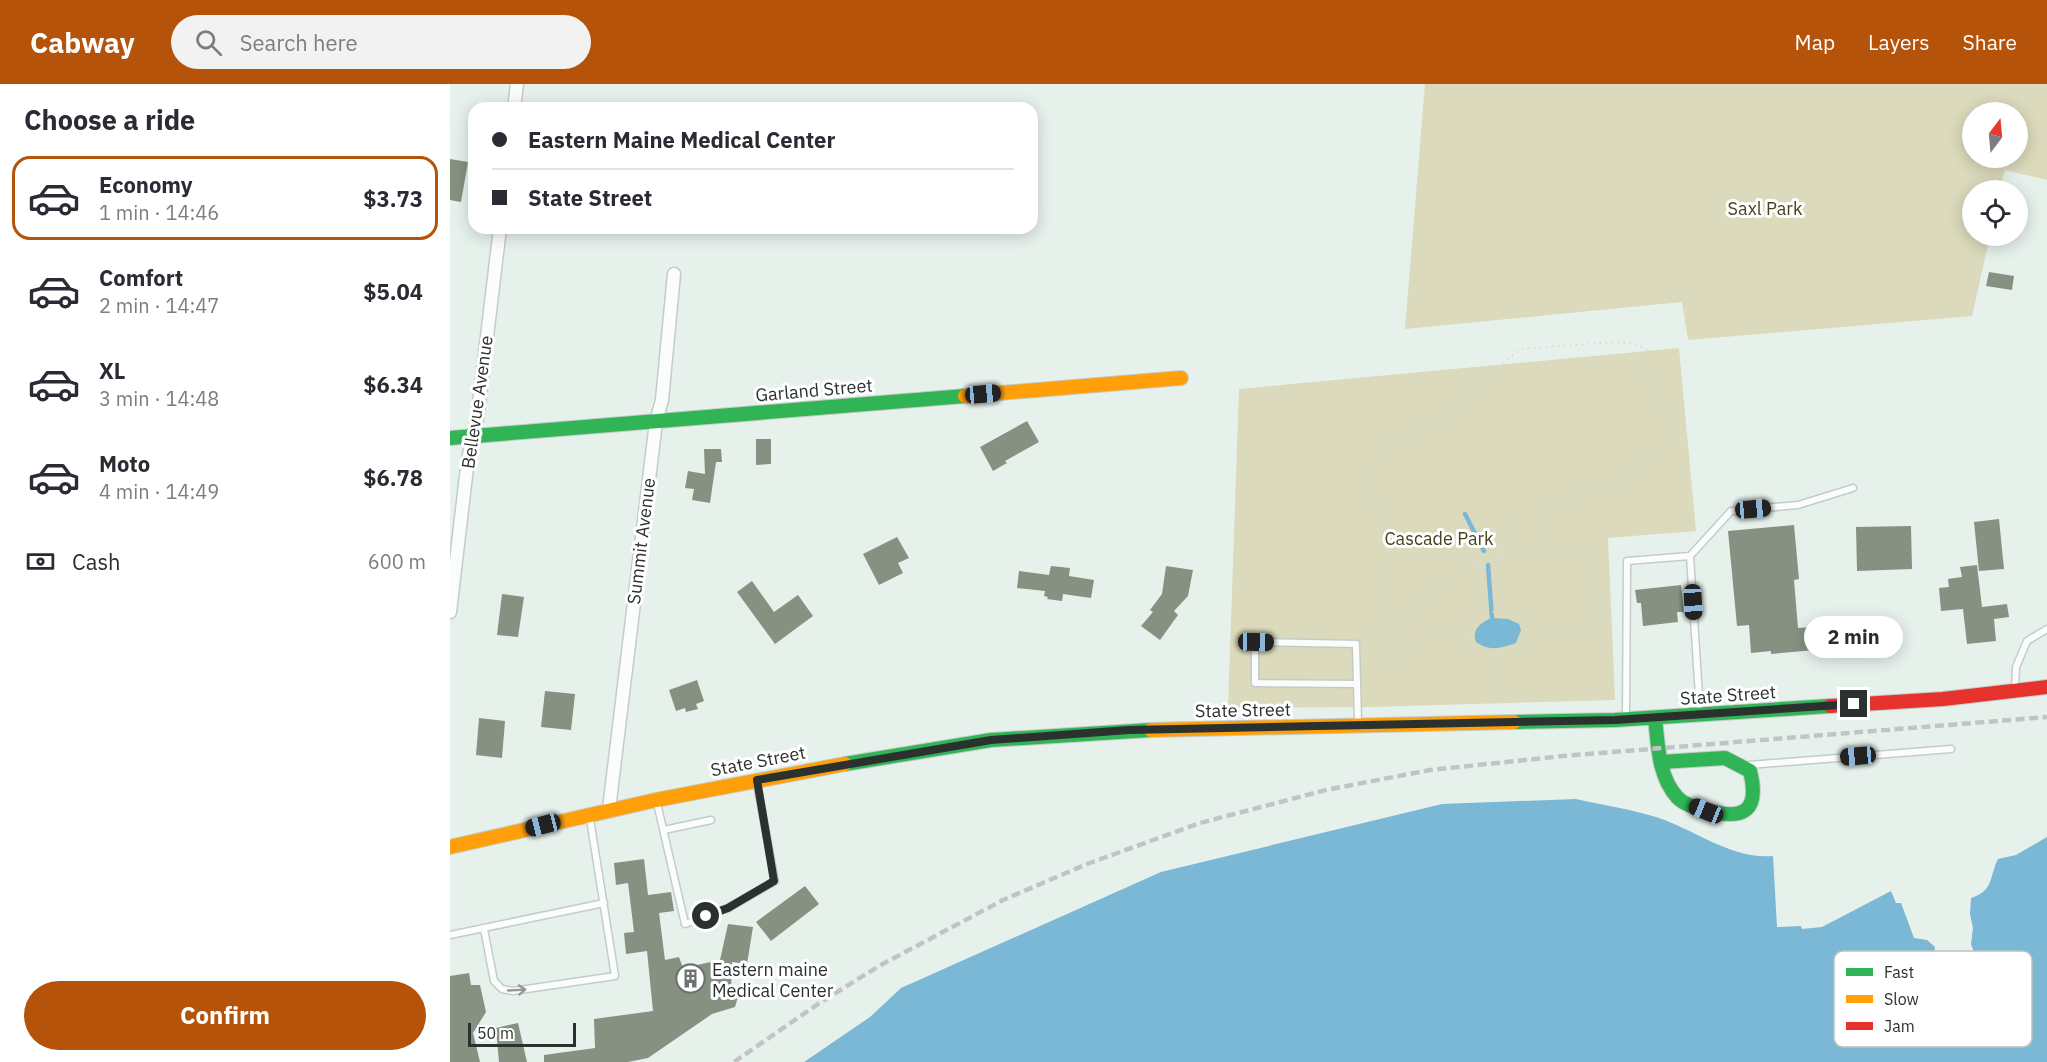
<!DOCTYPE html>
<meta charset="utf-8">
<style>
body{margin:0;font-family:"IBM Plex Sans",sans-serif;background:#f2f2f3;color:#2b2b33;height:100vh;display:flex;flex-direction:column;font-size:22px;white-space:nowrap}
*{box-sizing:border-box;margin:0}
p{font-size:20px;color:#7c7c81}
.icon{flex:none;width:33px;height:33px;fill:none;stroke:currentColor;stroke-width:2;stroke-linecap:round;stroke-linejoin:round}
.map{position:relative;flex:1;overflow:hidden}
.details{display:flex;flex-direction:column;background:#fff;width:450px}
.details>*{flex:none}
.guide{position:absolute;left:18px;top:18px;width:570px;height:132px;border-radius:18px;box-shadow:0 3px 15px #0003;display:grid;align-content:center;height:132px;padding:0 24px;background:#fff}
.needle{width:39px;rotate:16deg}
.tools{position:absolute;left:1512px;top:18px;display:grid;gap:12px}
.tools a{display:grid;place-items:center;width:66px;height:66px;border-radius:50%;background:#fff;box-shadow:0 3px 15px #0003;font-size:30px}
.scale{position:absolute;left:18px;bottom:15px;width:108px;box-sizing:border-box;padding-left:6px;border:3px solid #2b312e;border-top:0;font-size:16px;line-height:21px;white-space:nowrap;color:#2b312e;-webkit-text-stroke:4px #fff;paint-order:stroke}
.end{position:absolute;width:27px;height:27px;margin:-14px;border:8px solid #2b312e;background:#fff;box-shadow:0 0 0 3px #fff}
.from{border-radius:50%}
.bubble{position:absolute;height:42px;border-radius:21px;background:#fff;box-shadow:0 3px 15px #0003;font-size:20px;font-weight:700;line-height:42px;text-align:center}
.car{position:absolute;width:18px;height:36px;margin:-18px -9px;border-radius:8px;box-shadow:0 0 4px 2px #0007;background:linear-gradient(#222 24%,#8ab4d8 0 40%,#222 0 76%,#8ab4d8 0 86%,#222 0)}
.guide b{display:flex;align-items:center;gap:21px;height:57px;font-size:22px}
.guide b+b{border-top:2px solid #e1e1e2}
.guide i{width:15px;height:15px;background:#2b2b33}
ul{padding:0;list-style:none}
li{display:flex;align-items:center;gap:18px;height:84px;margin:0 12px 9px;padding:0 12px;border:3px solid transparent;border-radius:18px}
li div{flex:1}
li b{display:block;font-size:22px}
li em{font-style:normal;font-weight:700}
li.on{border-color:#b45309}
li>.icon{width:54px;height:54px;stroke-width:1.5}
h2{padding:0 24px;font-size:27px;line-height:72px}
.pay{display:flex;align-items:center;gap:15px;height:66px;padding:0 24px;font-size:22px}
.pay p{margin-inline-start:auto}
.action{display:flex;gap:12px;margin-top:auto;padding:12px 24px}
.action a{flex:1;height:69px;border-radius:36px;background:#b45309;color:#fff;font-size:24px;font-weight:700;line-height:69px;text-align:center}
header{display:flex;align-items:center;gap:36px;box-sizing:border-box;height:84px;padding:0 30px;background:#b45309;color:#fff}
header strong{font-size:28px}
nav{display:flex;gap:33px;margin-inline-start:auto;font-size:21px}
.search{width:420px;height:54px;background:#f2f2f3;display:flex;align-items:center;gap:15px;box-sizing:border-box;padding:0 21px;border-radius:33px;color:#7c7c81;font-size:22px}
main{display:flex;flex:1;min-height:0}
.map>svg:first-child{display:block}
</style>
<header>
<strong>Cabway</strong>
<div class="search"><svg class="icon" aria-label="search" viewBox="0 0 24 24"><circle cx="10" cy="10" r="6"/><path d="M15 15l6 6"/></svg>Search here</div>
<nav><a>Map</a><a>Layers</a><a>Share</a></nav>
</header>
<main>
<section class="details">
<h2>Choose a ride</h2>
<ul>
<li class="on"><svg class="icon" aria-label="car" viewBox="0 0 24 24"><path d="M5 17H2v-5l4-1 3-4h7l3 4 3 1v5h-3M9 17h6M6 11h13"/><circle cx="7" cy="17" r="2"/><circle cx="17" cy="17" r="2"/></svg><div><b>Economy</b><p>1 min · 14:46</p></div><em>$3.73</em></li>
<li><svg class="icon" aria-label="car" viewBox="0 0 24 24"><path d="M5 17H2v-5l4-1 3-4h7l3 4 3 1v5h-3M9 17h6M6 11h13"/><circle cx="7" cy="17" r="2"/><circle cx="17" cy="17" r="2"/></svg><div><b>Comfort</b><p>2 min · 14:47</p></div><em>$5.04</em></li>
<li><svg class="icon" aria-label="car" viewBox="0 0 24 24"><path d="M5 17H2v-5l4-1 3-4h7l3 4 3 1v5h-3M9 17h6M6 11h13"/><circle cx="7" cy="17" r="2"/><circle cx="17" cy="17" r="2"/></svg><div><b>XL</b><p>3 min · 14:48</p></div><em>$6.34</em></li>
<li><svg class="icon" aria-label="car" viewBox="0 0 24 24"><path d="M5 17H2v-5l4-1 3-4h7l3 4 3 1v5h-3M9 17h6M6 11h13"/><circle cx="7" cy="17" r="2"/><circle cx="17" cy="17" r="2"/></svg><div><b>Moto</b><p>4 min · 14:49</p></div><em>$6.78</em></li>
</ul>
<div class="pay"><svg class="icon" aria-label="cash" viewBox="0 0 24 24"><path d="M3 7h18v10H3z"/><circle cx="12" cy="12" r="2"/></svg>Cash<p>600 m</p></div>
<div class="action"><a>Confirm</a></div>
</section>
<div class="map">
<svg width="1597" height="978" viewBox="0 0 1597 978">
<rect width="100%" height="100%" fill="#e7f1ec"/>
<path fill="#dbdabc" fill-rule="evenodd" d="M975,0H1597V96L1555,86L1550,106H1522V152H1540L1522,232L1238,256L1232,218L955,245ZM1522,28H1568V74H1522Z
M1229,264L1246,447L1158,454L1165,616L920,623L778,624L789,305Z"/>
<path fill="#7ab8d6" d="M1042,534L1058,535L1069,540L1071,546L1066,559C1052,564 1039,568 1026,558C1021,546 1031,538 1042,534Z
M1126,715C1152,721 1180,725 1206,733C1244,745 1282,776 1323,772L1327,843L1351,842L1352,845L1372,843L1441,807L1446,819H1451L1464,854L1477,856L1485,863L1480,899L1473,911L1483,939L1509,925L1523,926L1531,934L1538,931L1540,925L1550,920L1547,912L1538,914L1529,892L1539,887L1536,880L1526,883V874L1521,860L1523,844L1520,830L1521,814C1544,807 1539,793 1548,775L1566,771L1597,753V978H354L420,933L451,904L711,788L992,720Z"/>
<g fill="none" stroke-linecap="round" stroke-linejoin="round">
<path stroke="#7ab8d6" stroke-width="4.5" d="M1015,430L1034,467
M1038,481L1042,534"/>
</g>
<path fill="#869181" d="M0,75L18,78L11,118L0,116Z
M1539,188L1564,192L1562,206L1536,202Z
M577,337L589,358L555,377L557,379L543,387L530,363Z
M306,355H321V380L306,381Z
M254,365H271L272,378H266L260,419L242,416L244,405L235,404L238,387L255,390Z
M1549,435L1554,485L1529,487L1524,438Z
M1344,441L1349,495L1344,496L1348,544L1363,543L1365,566L1321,570V567L1301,569L1299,541L1287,542L1278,447Z
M1461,442L1462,485L1407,487L1406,443Z
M447,453L459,474L448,479L453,489L429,501L413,470Z
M1527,481L1532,523L1557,520L1559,533L1544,535L1546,557L1517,560L1513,525L1491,527L1489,504L1499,503L1498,495L1512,493L1510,483Z
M601,482L620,484L619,492L644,496L641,514L613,510L612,517L597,515L598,513L594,512L595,507L567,504L569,487L599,491Z
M716,482L743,486L738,512L724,527L728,531L710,556L691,542L703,528L700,526L712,510Z
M302,497L324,528L348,511L363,532L325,560L287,508Z
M1231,501L1234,528H1227L1228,538L1193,542L1191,519H1187L1185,506Z
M52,510L74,513L68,553L47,551Z
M247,596L254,617L246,620L248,625L236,628L235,624L226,627L219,606Z
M95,607L125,610L121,646L91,643Z
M29,634L55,637L52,674L26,671Z
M194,775L198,811L221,808L224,827L209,829L215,876L229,873L233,884L270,876L278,840L303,843L297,880L282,878L281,907L290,906L285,923L262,930L198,974L178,978H94V971L145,964L144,935L203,927L197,867L176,870L174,849L184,848L178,799L166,801L164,779Z
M355,802L369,820L321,857L306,838Z
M19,889L21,901H30L36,928L23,949L30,978H0V892Z
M68,939L77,978H49L46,944Z"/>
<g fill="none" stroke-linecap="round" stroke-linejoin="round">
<defs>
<path id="lane" d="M1240,472L1281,427L1348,421L1403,404
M907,600L805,599V558L906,560L908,637
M1565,604L1566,583L1577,557L1597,545
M1176,632L1177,477L1240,472L1250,628
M1299,681L1501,665
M207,719L235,840L278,824L325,797L307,700
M214,746L261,736
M34,845L44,897L52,905L63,907L165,892L140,735
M0,851L154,819"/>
<path id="street" d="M64,24L67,0
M0,528L18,375L27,336L50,144
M159,725L206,338L212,316L224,190"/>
<path id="fast" d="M0,354L515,312
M1205,634C1208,660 1208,692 1227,713C1234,721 1246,724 1256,726C1294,737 1310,727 1300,687L1275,674L1211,678
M1064,638L1165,636L1380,622
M395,680L541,656L701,646"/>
<path id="slow" d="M515,312L731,294
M701,646L1064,638
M0,763L206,716L395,680"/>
<path id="jam" d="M1380,622L1493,615L1597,603"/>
</defs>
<use href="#lane" stroke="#c4ccc8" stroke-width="9"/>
<use href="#street" stroke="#c4ccc8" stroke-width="15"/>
<use href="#fast" stroke="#c4ccc8" stroke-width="16"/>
<use href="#slow" stroke="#c4ccc8" stroke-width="16"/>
<use href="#jam" stroke="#c4ccc8" stroke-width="16"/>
<path stroke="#d8dad8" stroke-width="2" stroke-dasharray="1.5 4.5" stroke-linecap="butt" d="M1011,438L1016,457L1030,480L1036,529
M1048,527C1064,530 1088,540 1071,559C1041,594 978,542 1048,527Z
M1053,528C1047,484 1043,473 1062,432
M921,546L932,533L938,511L939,464L932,430L920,408L918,391L934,366L987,339L1024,301L1071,265L1164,258L1185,260L1197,266V288L1208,317L1220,340V352L1215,362L1175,392L1131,408L1105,422L1093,436L1087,451L1085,464
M1076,547L1161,538
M917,566L934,561L981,509L1003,492L1025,482L1051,473L1110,460L1124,462L1136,471L1147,496L1154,538
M1048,570L1050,620
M915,580C929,579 945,580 956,571C963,565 969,556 978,553C990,548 1004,550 1016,551"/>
<use href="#lane" stroke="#fbfdfc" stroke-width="6"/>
<use href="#street" stroke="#fbfdfc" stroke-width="12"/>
<use href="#fast" stroke="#30b455" stroke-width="14"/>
<use href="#slow" stroke="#ff9f0a" stroke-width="14"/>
<use href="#jam" stroke="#e5322d" stroke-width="14"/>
<path stroke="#c1c4c2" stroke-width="4.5" stroke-dasharray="9 4.5" stroke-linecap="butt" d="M284,978L368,920L429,882L553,816L637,780L750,739L876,706L980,686L1113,672L1597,633"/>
</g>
<defs><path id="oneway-shaft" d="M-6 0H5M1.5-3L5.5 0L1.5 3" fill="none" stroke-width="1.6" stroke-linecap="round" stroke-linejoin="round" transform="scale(1.5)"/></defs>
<use stroke="#939795" href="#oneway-shaft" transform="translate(67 906) rotate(-3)"/>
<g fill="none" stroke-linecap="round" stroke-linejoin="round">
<path stroke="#2b312e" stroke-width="8" d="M256,832L278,824L324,797L307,696L541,656L679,646L1165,636L1404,620"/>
</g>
<defs>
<symbol id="building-ring" viewBox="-11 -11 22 22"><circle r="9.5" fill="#fff" stroke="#6d7470" stroke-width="1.5"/><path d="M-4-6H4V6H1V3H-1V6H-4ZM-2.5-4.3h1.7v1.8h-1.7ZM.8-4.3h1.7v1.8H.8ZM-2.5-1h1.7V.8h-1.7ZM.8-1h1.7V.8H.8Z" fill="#6d7470"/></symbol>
</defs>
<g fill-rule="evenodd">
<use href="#building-ring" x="224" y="878" width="33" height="33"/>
</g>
<g text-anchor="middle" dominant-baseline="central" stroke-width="6" stroke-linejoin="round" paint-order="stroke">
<g font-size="18" fill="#48411d" stroke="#fff">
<text x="1315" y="124">Saxl Park</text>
<text x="989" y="454">Cascade Park</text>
</g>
<g font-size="18" fill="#2b312e" stroke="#fff">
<text transform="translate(364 306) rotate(-5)">Garland Street</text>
<text transform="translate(27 318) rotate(-82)">Bellevue Avenue</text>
<text transform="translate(191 457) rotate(-83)">Summit Avenue</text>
<text transform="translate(1278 611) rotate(-4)">State Street</text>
<text transform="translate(793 626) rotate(-1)">State Street</text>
<text transform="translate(308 677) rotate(-11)">State Street</text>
</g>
<g font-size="18" fill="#2b312e" stroke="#fff" text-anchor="start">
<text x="262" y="885">Eastern maine<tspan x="262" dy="21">Medical Center</tspan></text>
</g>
</g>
<rect x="1384" y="867" width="198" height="96" rx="9" fill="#fff" stroke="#bfc1c0" stroke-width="1.5"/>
<rect x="1396" y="884" width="27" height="8" fill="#30b455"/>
<rect x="1396" y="911" width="27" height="8" fill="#ff9f0a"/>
<rect x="1396" y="938" width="27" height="8" fill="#e5322d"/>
<g font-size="16" fill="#2b312e">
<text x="1434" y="894">Fast</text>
<text x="1434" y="921">Slow</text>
<text x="1434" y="948">Jam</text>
</g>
</svg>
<div class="tools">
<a><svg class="needle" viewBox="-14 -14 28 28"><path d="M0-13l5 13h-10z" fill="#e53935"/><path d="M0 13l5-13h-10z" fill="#7c7c81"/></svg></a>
<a><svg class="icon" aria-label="locate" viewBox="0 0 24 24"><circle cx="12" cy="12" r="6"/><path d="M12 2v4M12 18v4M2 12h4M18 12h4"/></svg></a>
</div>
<div class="scale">50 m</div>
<i class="end from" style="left:256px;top:832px"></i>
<i class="end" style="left:1404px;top:620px"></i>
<div class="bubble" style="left:1354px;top:532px;width:99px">2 min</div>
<i class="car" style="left:533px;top:310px;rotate:85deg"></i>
<i class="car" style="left:1303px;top:425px;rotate:85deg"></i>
<i class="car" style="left:1243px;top:518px;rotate:177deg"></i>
<i class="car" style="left:806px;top:558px;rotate:91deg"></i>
<i class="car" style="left:1408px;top:672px;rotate:265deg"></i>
<i class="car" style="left:1256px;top:727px;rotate:292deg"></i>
<i class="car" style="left:93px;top:741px;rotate:256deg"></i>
<div class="guide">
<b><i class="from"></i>Eastern Maine Medical Center</b>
<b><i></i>State Street</b>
</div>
</div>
</main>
